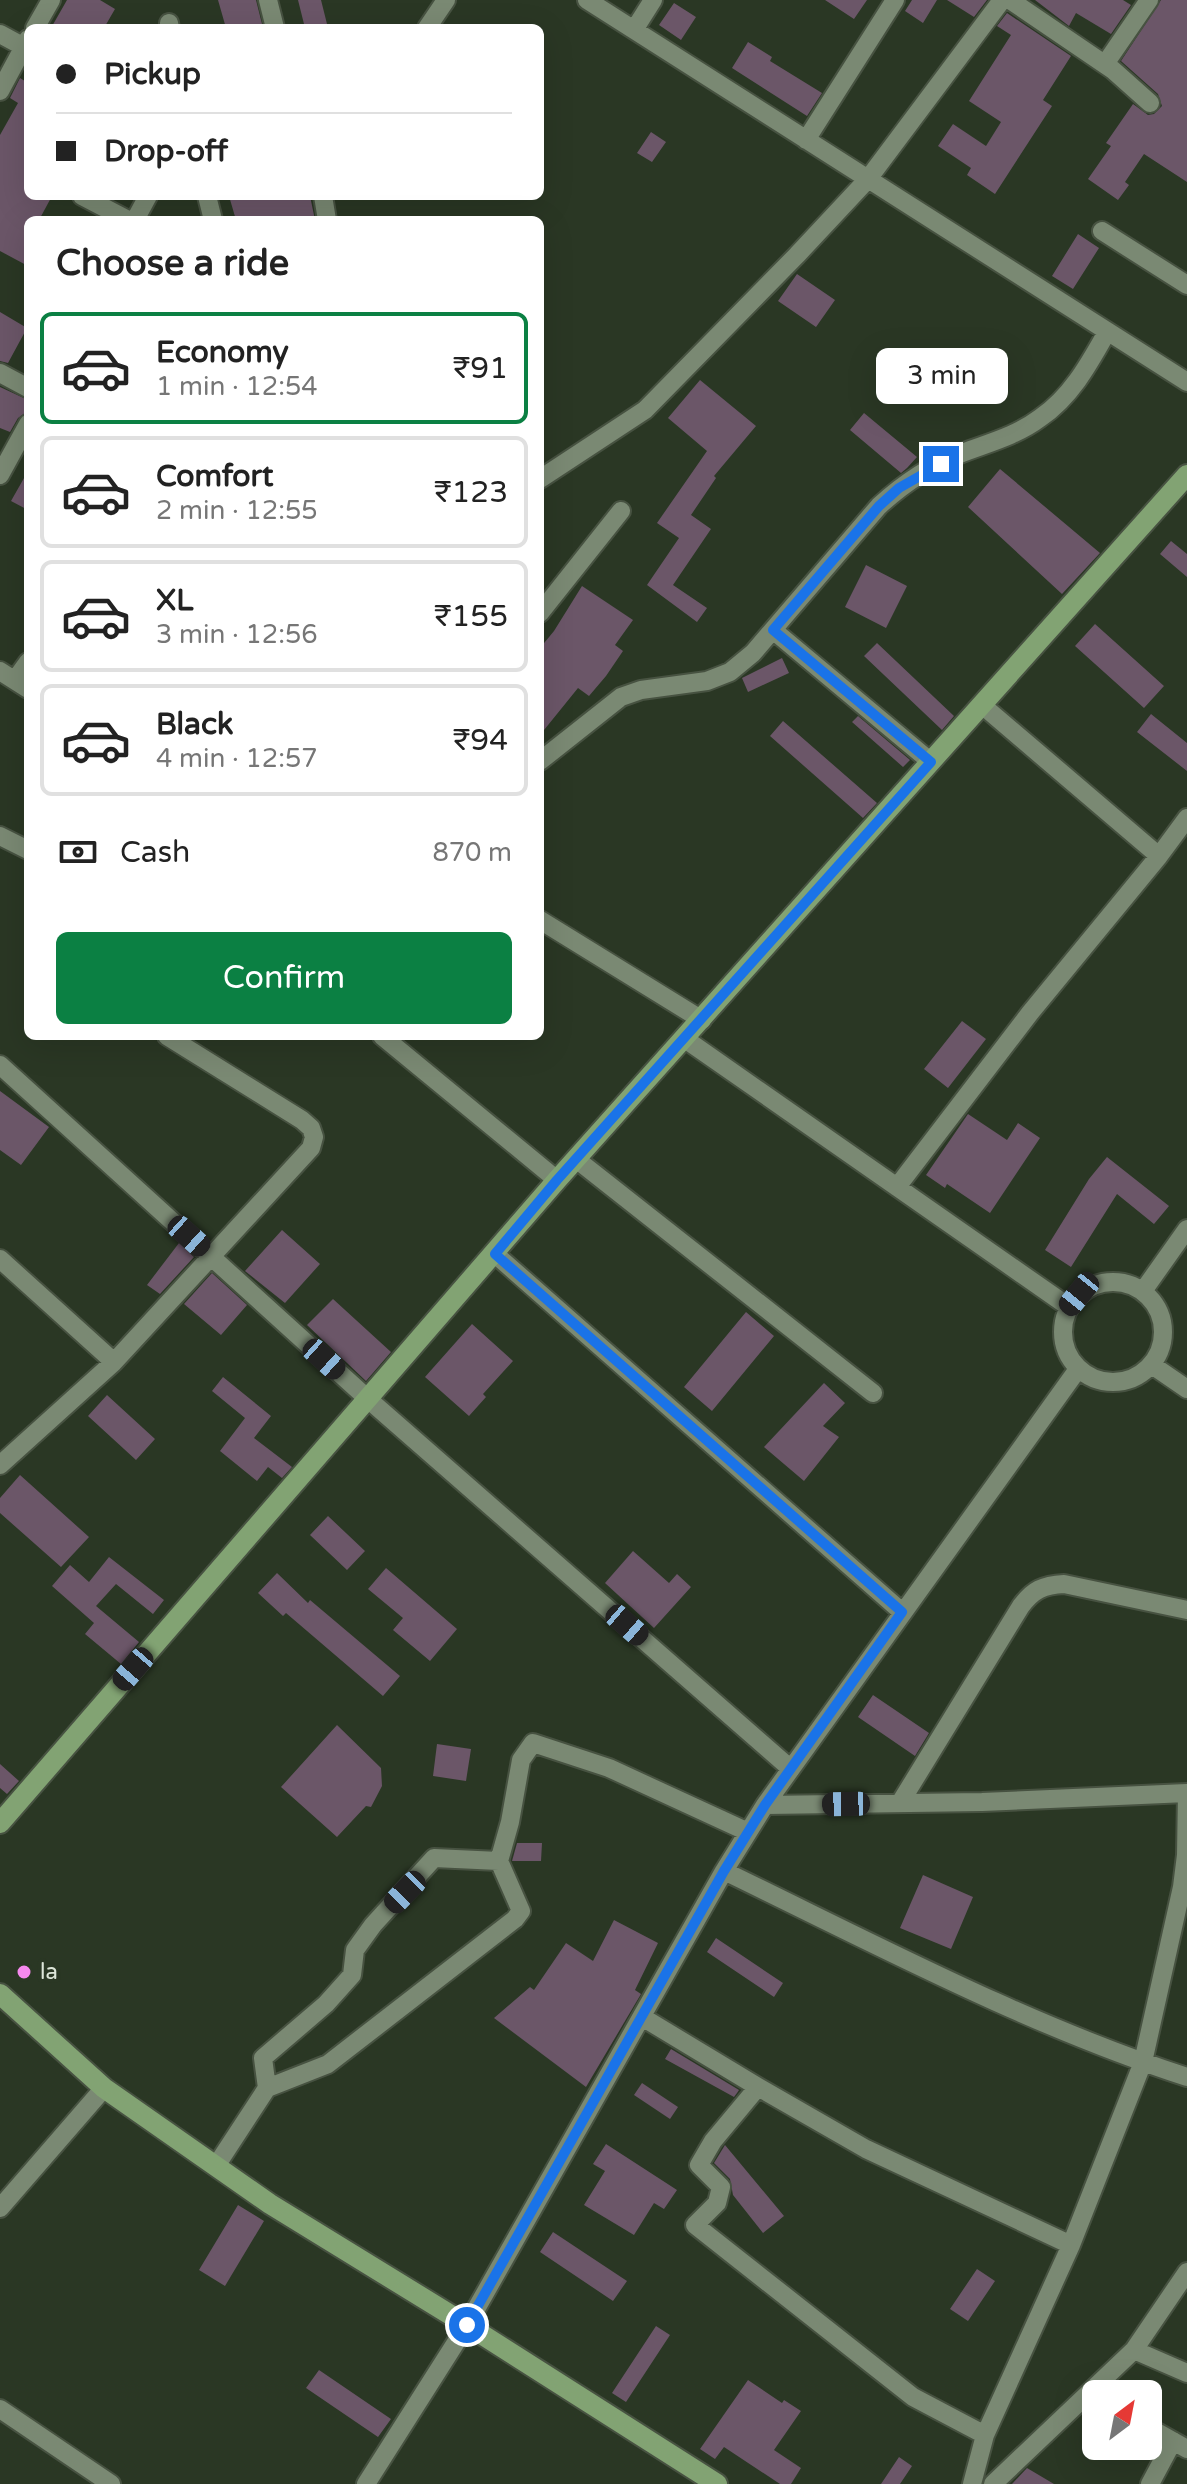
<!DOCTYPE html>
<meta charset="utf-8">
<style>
body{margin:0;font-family:"Varela Round",sans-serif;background:#f2f2f2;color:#222;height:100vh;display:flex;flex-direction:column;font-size:30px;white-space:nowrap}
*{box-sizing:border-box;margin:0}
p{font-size:26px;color:#767676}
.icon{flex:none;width:44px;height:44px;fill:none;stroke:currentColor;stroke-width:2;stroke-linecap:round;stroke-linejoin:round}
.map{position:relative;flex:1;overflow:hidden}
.side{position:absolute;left:24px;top:216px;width:520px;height:824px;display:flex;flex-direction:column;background:#fff;border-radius:12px;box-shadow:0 8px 32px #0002}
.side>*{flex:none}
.hud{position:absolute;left:24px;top:24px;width:520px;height:176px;border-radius:12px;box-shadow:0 8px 32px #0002;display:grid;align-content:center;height:176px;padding:0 32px;background:#fff}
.needle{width:52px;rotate:32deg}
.tools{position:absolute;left:1082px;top:2380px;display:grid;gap:16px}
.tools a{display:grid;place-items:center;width:80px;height:80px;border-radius:12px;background:#fff;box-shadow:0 8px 32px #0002;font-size:40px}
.end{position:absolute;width:36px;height:36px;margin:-18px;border:10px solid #1a73e8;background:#fff;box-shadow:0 0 0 4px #fff}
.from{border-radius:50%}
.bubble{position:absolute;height:56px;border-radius:12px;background:#fff;box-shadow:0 8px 32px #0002;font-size:26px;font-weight:600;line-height:56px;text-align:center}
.car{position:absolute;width:24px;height:48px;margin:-24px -12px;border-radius:10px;box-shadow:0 0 6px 2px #0007;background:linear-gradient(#222 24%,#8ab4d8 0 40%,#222 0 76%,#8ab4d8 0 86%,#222 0)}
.hud b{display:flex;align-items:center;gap:28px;height:76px;font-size:30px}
.hud b+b{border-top:2px solid #e0e0e0}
.hud i{width:20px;height:20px;background:#222}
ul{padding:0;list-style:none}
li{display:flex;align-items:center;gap:24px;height:112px;margin:0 16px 12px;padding:0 16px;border:4px solid #e0e0e0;border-radius:12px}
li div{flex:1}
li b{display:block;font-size:30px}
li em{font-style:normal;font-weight:600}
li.selected{border-color:#0b8043}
li>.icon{width:72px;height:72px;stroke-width:1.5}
h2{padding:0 32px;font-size:36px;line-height:96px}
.pay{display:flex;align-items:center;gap:20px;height:88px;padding:0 32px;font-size:30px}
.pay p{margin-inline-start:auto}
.cta{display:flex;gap:16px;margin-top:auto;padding:16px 32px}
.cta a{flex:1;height:92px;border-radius:12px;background:#0b8043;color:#fff;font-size:32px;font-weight:600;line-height:92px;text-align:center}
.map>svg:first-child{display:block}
</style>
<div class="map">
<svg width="1187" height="2484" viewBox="0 0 1187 2484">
<rect width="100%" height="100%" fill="#2a3724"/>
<path fill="#6b5668" d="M67,0H100L115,9L104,28H51Z
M218,0H256L263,28H226Z
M298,0H321L328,28H305Z
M825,0H867L854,19Z
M912,0H937L923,23L905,11Z
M947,0H987L974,17Z
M1035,0H1123L1131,5L1111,34L1076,13L1069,26Z
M1161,0H1187V182L1144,154L1125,182L1129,185L1118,200L1088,179L1111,146L1106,143L1133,104L1148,115L1154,114L1162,106L1158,94L1121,61Z
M674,3L696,17L681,40L659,25Z
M1007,13L1071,56L1043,100L1052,106L995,194L967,175L971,168L938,146L953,124L986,146L1001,122L969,101L1011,35L997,26Z
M748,42L772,57L770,61L822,93L807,116L732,68Z
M20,78L28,83V196H52L39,220H28V266L0,251V135L18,103L10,98Z
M651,132L666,142L652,162L637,153Z
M229,196H310L315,220H236Z
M1078,234L1099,248L1073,289L1052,276Z
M797,274L835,300L816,327L778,301Z
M0,312L27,328L8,363L0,361Z
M700,380L756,426L714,476L716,478L691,515L711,529L673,585L707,608L697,622L647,585L679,538L657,523L707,451L668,418Z
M0,387L28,400L25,413L18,418L10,432L0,428Z
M864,413L917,457L907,468L901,473L850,430Z
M1000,469L1100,553L1062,594L968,507Z
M28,471V510L11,501Z
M1171,541L1187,554V577L1160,554Z
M866,565L907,586L886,628L845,607Z
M582,586L633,620L615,645L623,651L606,676L589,696L578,688L540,735V648L554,631Z
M1095,624L1164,686L1144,708L1075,646Z
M877,643L954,716L942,730L864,656Z
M782,658L789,673L748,692L742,678Z
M1151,714L1187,743V771L1137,732Z
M858,716L910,760L903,767L852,722Z
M783,721L877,803L863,818L770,736Z
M962,1021L986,1039L948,1088L924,1069Z
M0,1091L49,1127L21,1165L0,1150Z
M968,1114L1007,1140L1018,1123L1040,1138L990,1213L947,1184L945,1188L926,1175Z
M1107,1157L1169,1206L1154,1224L1117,1194L1071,1267L1045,1250L1089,1179Z
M282,1230L320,1264L285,1303L245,1271Z
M179,1243L194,1257L160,1294L147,1285Z
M212,1273L247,1305L221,1335L184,1304Z
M333,1299L391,1352L366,1381L307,1325Z
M746,1312L774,1336L712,1411L684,1387Z
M472,1324L513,1361L483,1394L486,1397L469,1416L425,1377Z
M223,1377L271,1416L254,1438L292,1467L282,1478L268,1467L257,1481L220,1451L245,1418L212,1391Z
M824,1383L845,1403L823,1426L839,1437L804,1481L764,1447Z
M107,1395L155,1439L136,1460L88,1416Z
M20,1475L89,1537L61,1567L0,1513V1498Z
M328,1516L365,1551L347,1570L310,1535Z
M633,1551L669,1583L677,1574L691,1587L654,1628L605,1583Z
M109,1557L164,1600L153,1614L116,1584L96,1606L139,1642L121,1664L85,1634L94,1623L52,1586L70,1565L89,1582Z
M386,1568L457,1629L430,1661L393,1630L403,1618L368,1589Z
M277,1573L308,1603L310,1600L400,1676L383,1696L286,1613L283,1616L258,1593Z
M873,1695L929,1733L915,1756L858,1717Z
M337,1725L381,1768L382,1786L371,1807L366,1806L337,1837L281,1787Z
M437,1744L471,1749L466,1781L433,1776Z
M0,1764L19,1781L7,1794L0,1788Z
M517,1843H542L541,1861H512Z
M923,1875L973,1897L951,1949L900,1928Z
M614,1920L658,1943L635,1990L641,1994L586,2087L494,2018L530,1987L534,1990L566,1943L593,1961Z
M716,1938L783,1983L774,1997L707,1952Z
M671,2049L739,2090L737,2093L734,2097L665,2059Z
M642,2083L678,2107L670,2119L634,2095Z
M606,2144L677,2190L664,2209L654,2203L634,2235L584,2205L605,2171L593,2164Z
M725,2145L784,2216L763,2233L733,2195L730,2179L714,2163Z
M238,2205L264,2221L225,2286L199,2270Z
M553,2232L627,2281L613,2301L540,2252Z
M977,2269L995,2281L968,2321L950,2309Z
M656,2326L670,2335L626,2402L612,2393Z
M319,2370L391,2419L378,2437L306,2388Z
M748,2380L782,2403L784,2400L801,2411L774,2450L801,2468L791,2484H780L724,2447L715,2459L700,2449Z
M899,2457L912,2466L900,2484H881Z
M1027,2468L1054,2484H1012Z"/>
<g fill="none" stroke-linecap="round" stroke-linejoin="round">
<defs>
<path id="minor" d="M268,0L275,28
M587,0L1187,382
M1010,0L1113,70L1150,103
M169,23L170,28
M35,28L51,0
M427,28L446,0
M634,30L653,0
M0,34L24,47
M1105,64L1149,0
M0,91L28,39
M806,140L895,0
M82,196L128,220
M207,196L213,220
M323,196L327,220
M135,220L148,196
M1102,231L1187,285
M0,373L28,388
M0,475L28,424
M540,479L645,410L797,255L868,179L1002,0
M540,613L621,511
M773,630L931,762
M0,671L28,689
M15,680L28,662
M982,705L1159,856
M540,761L621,697L641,690L707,681L730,672L753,653L879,506C903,484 931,465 962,453C988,443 1016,436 1040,418C1071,397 1089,364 1107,332
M0,836L28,850
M540,920L702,1020
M382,1036L557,1180
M685,1039L1069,1307
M0,1065L368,1399L791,1769
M576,1159L873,1393
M897,1187L1030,1013L1159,856L1187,818
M495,1254L902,1612
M0,1259L114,1362
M1063 1332a50 50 0 1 1 100 0a50 50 0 1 1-100 0Z
M1143,1291L1187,1229
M1152,1365L1187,1389
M0,1465L114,1362L311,1148L314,1137L311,1128L302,1120L167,1036
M900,1803L1021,1606C1033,1590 1043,1585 1064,1584L1187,1610
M765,1805L982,1802L1187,1793
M724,1871C875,1944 1027,2025 1187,2077
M642,2017L758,2087L866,2149L1071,2245
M758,2087L713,2141L699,2165L721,2187L717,2203L695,2225L913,2397L985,2435
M267,2088L263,2058L326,2004L352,1975L355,1950L373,1925L434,1858L499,1861
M216,2166L267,2088L328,2064L515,1919L521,1911L499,1861L510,1822L521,1760L533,1743L609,1768L748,1832
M0,2208L104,2088
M1134,2350L1187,2373
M0,2409L111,2484
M1148,2427L1187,2449
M366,2484L467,2325L724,1871L765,1805L1078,1369
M972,2484L985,2435L1071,2245L1143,2062L1182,1887L1186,1855L1187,1793
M993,2484L1134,2350L1187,2272
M1150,2484L1173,2441"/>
<path id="major" d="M0,1823L557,1180L1187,475
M0,1994L104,2088L270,2204L467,2325L717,2484"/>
</defs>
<use href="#minor" stroke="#475241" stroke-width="22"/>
<use href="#major" stroke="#475241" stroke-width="24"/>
<use href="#minor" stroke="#7a8973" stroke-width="18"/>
<use href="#major" stroke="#82a373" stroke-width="20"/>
</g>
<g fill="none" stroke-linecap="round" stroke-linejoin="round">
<path stroke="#1a73e8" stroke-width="10" d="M467,2325L724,1871L765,1805L902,1612L495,1254L557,1180L931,762L773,630L879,506L899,488L941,464"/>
</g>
<circle fill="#f689ee" stroke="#2a3724" stroke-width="3" cx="24" cy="1972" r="8"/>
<g text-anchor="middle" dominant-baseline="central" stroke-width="8" stroke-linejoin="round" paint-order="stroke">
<g font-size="22" fill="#dde6d9" stroke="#2a3724" text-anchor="start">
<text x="40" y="1972">la</text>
</g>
</g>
</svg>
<div class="tools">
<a><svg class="needle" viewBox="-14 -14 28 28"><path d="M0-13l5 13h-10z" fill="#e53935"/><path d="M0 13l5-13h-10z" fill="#767676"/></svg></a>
</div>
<i class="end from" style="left:467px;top:2325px"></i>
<i class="end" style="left:941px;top:464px"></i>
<div class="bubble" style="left:876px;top:348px;width:132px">3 min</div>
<i class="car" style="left:189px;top:1236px;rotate:132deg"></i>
<i class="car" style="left:1079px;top:1294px;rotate:219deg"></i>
<i class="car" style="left:324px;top:1359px;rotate:132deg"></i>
<i class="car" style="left:627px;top:1625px;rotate:131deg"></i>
<i class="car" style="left:133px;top:1669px;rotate:221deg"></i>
<i class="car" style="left:846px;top:1804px;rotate:269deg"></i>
<i class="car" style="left:405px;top:1892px;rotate:224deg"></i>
<div class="hud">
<b><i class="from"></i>Pickup</b>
<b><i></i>Drop-off</b>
</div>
<section class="side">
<h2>Choose a ride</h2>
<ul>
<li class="selected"><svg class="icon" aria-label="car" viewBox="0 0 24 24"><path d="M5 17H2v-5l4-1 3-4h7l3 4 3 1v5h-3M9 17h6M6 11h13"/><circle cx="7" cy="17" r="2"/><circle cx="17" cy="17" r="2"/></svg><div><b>Economy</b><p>1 min · 12:54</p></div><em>₹91</em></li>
<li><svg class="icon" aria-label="car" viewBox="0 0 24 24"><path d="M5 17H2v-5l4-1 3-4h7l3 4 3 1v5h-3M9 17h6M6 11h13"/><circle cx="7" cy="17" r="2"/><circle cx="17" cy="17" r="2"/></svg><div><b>Comfort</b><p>2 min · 12:55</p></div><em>₹123</em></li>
<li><svg class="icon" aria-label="car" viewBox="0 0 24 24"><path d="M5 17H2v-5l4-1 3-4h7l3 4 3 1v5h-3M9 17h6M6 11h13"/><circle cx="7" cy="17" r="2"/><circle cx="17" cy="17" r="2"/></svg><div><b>XL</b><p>3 min · 12:56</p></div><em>₹155</em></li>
<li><svg class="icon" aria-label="car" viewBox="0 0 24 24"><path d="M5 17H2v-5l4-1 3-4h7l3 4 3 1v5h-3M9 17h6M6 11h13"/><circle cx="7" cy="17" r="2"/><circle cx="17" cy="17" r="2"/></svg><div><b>Black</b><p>4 min · 12:57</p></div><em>₹94</em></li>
</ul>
<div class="pay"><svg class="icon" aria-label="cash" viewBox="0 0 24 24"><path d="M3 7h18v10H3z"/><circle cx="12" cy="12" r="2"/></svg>Cash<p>870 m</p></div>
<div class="cta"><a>Confirm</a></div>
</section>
</div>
